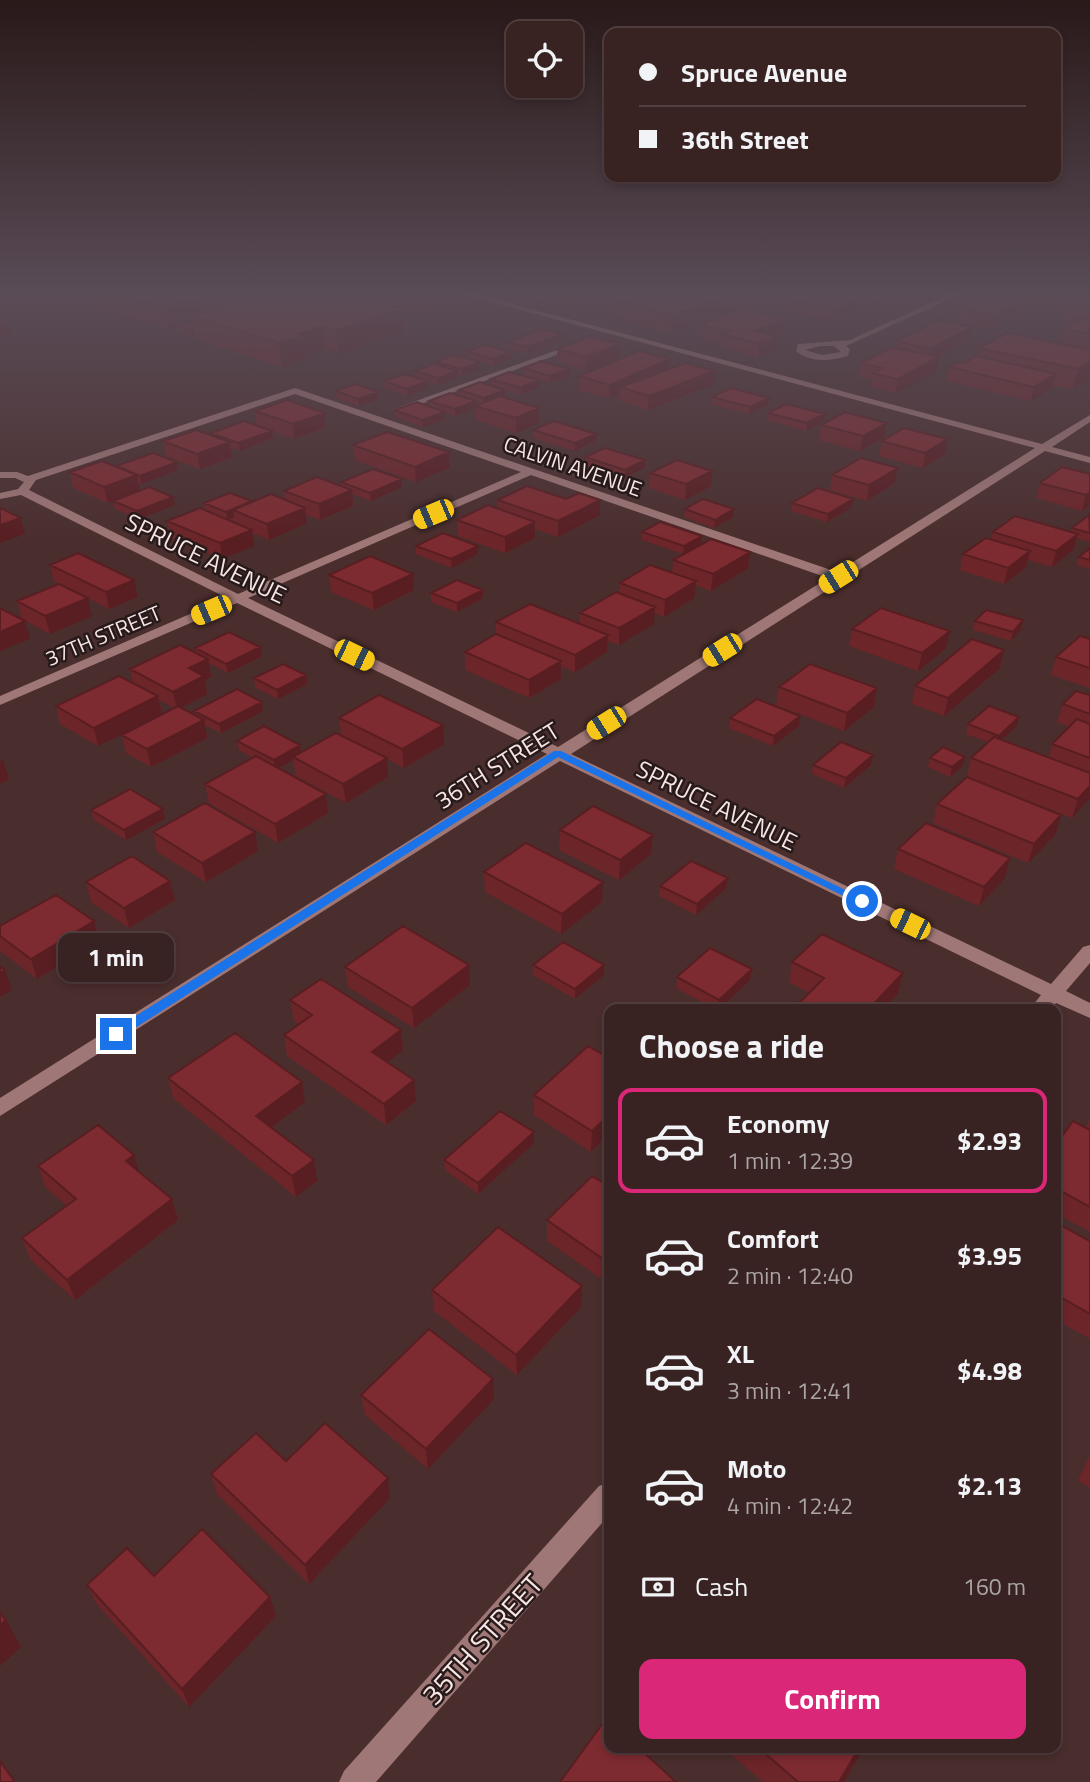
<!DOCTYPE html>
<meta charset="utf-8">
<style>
body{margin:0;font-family:"Titillium Web",sans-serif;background:#3f2a2a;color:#f1f3f6;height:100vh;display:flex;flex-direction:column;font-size:26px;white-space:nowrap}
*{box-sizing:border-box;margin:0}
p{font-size:23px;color:#aba4a5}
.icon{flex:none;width:38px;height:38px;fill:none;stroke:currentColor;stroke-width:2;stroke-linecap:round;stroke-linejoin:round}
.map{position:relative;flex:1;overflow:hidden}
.sheet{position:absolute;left:604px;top:1004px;width:457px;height:749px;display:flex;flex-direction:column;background:#382222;border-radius:14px;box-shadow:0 4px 10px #0003,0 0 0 2px #523f40}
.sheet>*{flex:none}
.hud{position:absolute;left:604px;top:28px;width:457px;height:154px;border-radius:14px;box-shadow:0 4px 10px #0003,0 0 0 2px #523f40;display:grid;align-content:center;height:154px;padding:0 35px;background:#382222}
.controls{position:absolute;left:506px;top:21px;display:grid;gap:14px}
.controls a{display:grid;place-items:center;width:77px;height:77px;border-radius:14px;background:#382222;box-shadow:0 4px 10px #0003,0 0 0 2px #523f40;font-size:35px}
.end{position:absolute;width:32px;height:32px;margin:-16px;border:9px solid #1a73e8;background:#fff;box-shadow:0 0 0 4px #fff}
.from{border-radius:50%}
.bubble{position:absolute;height:49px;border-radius:14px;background:#382222;box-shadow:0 4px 10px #0003,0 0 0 2px #523f40;font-size:23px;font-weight:700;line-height:49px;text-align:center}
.car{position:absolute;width:21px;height:42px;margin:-21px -10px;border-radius:9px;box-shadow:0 0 5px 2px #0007;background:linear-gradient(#f5c518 24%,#345 0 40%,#f5c518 0 76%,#345 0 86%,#f5c518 0)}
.hud b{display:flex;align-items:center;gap:24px;height:66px;font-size:26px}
.hud b+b{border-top:2px solid #523f40}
.hud i{width:18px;height:18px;background:#f1f3f6}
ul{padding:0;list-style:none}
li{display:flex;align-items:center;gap:21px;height:105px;margin:0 14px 10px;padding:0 21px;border:4px solid transparent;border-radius:14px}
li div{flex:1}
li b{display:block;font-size:26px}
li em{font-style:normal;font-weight:700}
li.current{border-color:#db2777}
li>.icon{width:63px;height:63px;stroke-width:1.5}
h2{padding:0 35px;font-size:32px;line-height:84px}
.pay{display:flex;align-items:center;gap:18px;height:77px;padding:0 35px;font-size:26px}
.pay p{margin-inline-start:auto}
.action{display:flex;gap:14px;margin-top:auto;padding:14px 35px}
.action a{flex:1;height:80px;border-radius:14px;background:#db2777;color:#fff;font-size:28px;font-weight:700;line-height:80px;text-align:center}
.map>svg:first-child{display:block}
</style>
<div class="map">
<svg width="1090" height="1782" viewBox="0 0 1090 1782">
<rect width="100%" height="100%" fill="#4a2e2d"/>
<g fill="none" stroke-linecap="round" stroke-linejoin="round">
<path fill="#9f7776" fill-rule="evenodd" d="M461,294H474L1042,444L1090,415V422L1052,447L1090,457V463L1045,451L571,754L1051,984L1083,947L1090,945V963L1066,991L1090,1003V1018L1056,1003L1050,1010H1029L1041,995L560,761L0,1116V1098L547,754L237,603L0,705V696L227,598L21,495L0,499V493L18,489L24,482L15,478H0V472H17L28,476L295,388L837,572L1035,448ZM295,394L521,472L238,594L29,490L36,480ZM531,475L828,578L558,747L248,598Z
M950,294H961L846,346L850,349L848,356C830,361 811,363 796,351L798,344L850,340ZM820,346H834L841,352L822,355L805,350Z
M574,344L581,346L399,412L391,410Z
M609,1482V1515L376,1782H339L344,1771L599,1486Z"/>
</g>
<path fill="#6c2529" d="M31,294H442V306L425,312L408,309L402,311L404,332L338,354L325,349L306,355L307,359L282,367L196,339L195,336L192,337L178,333V328L169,330L85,303L61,309L35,300L34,296Z
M523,294H601V299L574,308L523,296Z
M623,294H779V296L742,309L785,319L783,332L774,336L775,350L758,357L721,347V343L700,338L701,325L736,311L671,333L609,316V298Z
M817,294H893L878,300L862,297L861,308L831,321L786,311L787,299L811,297Z
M977,294H1090V348L1061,342L1064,329L1073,324L1060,321L1063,309L1023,304L1021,312L990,328L957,321L959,308L978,299H976Z
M972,327L969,340L938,357L937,371L895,393L870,387L871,379L859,376L861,363L896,347L897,341Z
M563,334V341L528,354L507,348V342Z
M979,348L1090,350V378L1073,389L1053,385L1052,388L1031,401L946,381L949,367L964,363L977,356Z
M557,349L619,357L586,371L557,362Z
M466,351L511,352L512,359L493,366L466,358Z
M670,359L669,369L713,385L648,410L620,401V394L609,398L578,390L579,376Z
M435,362L480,369L462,376L458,375V378L438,385L428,382V388L407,396L385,388L384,381L415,377L414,371L435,365Z
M523,368L569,369V376L550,383L523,375Z
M491,379L539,387L521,395L505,390V397L503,398L539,423L516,433L476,420V408L455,416L445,413L446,419L423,427L395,417L394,410L429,406V401L459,396V390L491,385Z
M336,391L378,392V399L359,406L336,398Z
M712,397L769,398L768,405L749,414L711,404Z
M255,411L325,413L326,427L294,439L272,431L273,438L240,451L231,448L232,457L200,469L166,456L163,441L211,435V433L257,426Z
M768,413L825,414L824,421L806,431L767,420Z
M886,423L884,438L860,451L819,440L821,425Z
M533,430L596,441L575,451L533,438Z
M882,441L945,454L923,468L879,456Z
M353,445L449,452L450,467L416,482L355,460Z
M585,457L645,460V468L625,477L585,465Z
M116,467L178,470L141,484L139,482L140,491L175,505L139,519L115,509L113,501L108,503L73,488L70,472Z
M712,471L711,486L685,500L649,488L650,473Z
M1090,474V505L1082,511L1036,498L1040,483Z
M832,475L895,483L867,501L830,490Z
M402,479V487L371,501L352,494L353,506L320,520L305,514L307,523L269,540L253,533L254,546L222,559L170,537L167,521L205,510L204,503L285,500L284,491L342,487L341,482Z
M853,499L852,507L827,522L791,511L792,503Z
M498,500L600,515L558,537L535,529V538L505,553L458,536L457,520L498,509Z
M685,509L733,517L714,528L684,517Z
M1090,515V542L1077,538L1073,550L1052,567L1028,560L1026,567L1004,584L960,570L963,554L991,539L993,532H1071L1072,528Z
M642,532L701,544L750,552L748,568L711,591L695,585L694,598L664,617L654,613V624L619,645L608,641L607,652L575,672L561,666V679L529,698L465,670V652L496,634V622L580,624V613L619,593L620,583L672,573L673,560L683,554L642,540Z
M416,546L478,554L452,568L416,554Z
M1090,548V569L1077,565L1079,557Z
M50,565L138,597L109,609L54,581Z
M329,575L414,590L374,610L331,592Z
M431,593L483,598L457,612L431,602Z
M17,601L92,616L50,634L22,619Z
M975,621L1021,629L1011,641L973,630Z
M852,629L946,648L918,671L849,646Z
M1090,639V688L1051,675L1056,657Z
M260,647L262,656L228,673L209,663L211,677L205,680L207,694L181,708L195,715L194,711H263L221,733L205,725L207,738L151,767L126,753L122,735L174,708L159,700L162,715L98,746L60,724L56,706L133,683L130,669L196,653L195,648Z
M1000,668L944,716L912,704L915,686Z
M306,675L307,684L278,699L255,687L254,678Z
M779,687L877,688L874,707L844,731L776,705Z
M1090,695V798L1072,818L999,790L1056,834L1028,863L933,823L937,804L967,777L971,758L988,742L966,734L968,724L1019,717L1017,726L1002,740L1049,757L1052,744L1070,727L1057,722L1063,704Z
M800,716L799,726L773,746L729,728L730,718Z
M339,718L444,744L404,768L387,759L388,777L346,803L296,776L293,760L278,768L328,813L278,843L209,803L205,784L253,758L239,750L237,741L301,753L341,735Z
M965,757L963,766L950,777L928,767L930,758Z
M813,765H871L844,788L812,774Z
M163,809L165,819L126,840L94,820L91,810Z
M560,830L651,854L619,880L559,850Z
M153,832L258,851L206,882L157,852Z
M898,849L1010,858L1005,878L979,906L894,869Z
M484,872L602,902L561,934L485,892Z
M728,878L726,888L696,915L659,896L660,886Z
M86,882L175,900L129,928L91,902Z
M94,921L100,941L37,979L0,951V926Z
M792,962L903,973L898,993L883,1010H795V1007L809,993L789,982Z
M533,965H604V975L575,999L533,975Z
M345,967L470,985L414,1028L348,987Z
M677,977L750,980L718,1010H716L676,988Z
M290,1000L401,1030L403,1050L387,1062L416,1101L386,1125L287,1056L284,1035L299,1024L294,1021Z
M609,1058V1134L591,1152L534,1115V1095Z
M168,1078L305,1102L272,1127L317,1181L296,1197L173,1098Z
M1090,1119V1232L1055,1213V1146L1086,1128Z
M534,1132V1143L478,1194L445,1170L444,1160Z
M38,1166L139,1172L172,1199L178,1220L75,1300L30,1259L22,1238L67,1206L45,1187Z
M609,1186V1284L547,1241V1220Z
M1055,1222L1090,1241V1339L1055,1319Z
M432,1290L581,1307L517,1375L434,1311Z
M361,1395L494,1399L428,1469L365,1415Z
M1090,1455V1488L1078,1480Z
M286,1461L388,1478L390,1498L309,1584L217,1494L211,1474Z
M154,1576L270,1597L276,1616L189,1707L96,1603L87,1585Z
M724,1748H864L844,1782H763Z"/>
<path fill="#581e22" d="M58,294H83L85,303L61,309Z
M215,294H297L220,308L200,302L203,320L192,316L193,324L177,326L178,328L169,330L166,308Z
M384,294H407L408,309L402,311L404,332L338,354L336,330L376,296Z
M424,294H442V306L425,312Z
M574,294H601V299L574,308Z
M736,294H779V296L671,333L672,315Z
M879,294H893L878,300Z
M1072,294H1082L1065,303L1066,297Z
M863,296L861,308L831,321L833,309Z
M1024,299L1021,312L990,328L993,315Z
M785,319L783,332L756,343L755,331Z
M8,323L11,335L0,338V325Z
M323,326L325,349L306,355L307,359L282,367L279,343L298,334Z
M972,327L969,340L928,362L930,349Z
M194,329L195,336L192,337L191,330Z
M563,334V341L528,354V347Z
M777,337L775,350L758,357L759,344Z
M620,344L619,357L586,371V357Z
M511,352L512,359L493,366V359Z
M939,357L937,371L895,393L898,379Z
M670,359L669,372L620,387V394L609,398L610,385Z
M480,362V369L462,376V369Z
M1090,362V378L1073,389L1078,369Z
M569,369V376L550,383V376Z
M457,371L458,378L438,385V378Z
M714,371L713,385L648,410L649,396Z
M1056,374L1052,388L1031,401L1034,387Z
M539,380V387L521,395V388Z
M428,381V388L407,396V389Z
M505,390V397L485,405L484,398Z
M378,392V399L359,406L358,399Z
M769,398L768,405L749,414L750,407Z
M476,401V408L455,416V409Z
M539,408V423L516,433V418Z
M445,412L446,419L423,427L422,420Z
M325,413L326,427L294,439L293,424Z
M825,414L824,421L806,431L807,423Z
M886,423L884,438L860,451L863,436Z
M272,431L273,438L240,451L238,443Z
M596,434V441L575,451V443Z
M947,439L945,454L923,468L925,453Z
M230,442L232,457L200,469L197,454Z
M449,452L450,467L416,482L415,467Z
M645,460V468L625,477V470Z
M177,462L178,470L141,484L140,476Z
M898,468L895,483L867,501L869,485Z
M712,471L711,486L685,500L686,484Z
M137,475L140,491L108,503L104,487Z
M402,479V487L371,501L370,493Z
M352,490L353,506L320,520L319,504Z
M1090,492V505L1082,511L1086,495Z
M173,497L175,505L139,519L137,511Z
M853,499L852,507L827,522L828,514Z
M600,500V515L558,537V521Z
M252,501L233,510L234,517L228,520L226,512Z
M305,508L307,523L269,540L267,524Z
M734,509L733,517L714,528L715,520Z
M21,518L25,534L0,543V525Z
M535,522V538L505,553V537Z
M252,530L254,546L222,559L220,543Z
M1078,534L1073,550L1052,567L1056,551Z
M702,536L701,544L683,555L684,546Z
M478,546V554L452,568L451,559Z
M1030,551L1026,567L1004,584L1008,568Z
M750,552L748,568L711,591L713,574Z
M413,574L414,590L374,610L372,593Z
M134,580L138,597L109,609L106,592Z
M696,581L694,598L664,617L665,600Z
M483,590V598L457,612V603Z
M88,598L92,616L50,634L45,616Z
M655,607L654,624L619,645V628Z
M1023,620L1021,629L1011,641L1013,632Z
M25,621L30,639L0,651V632Z
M950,631L946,648L918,671L922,653Z
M608,635L607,652L575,672V655Z
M260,647L262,656L228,673L226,664Z
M1004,650L1000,668L944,716L948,698Z
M208,659L211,677L205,680L207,694L177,710L173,692L189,668Z
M561,661V679L529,698V680Z
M306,675L307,684L278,699L277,690Z
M877,688L874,707L844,731L847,713Z
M158,696L162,715L98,746L94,728Z
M262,702L263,711L221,733L219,724Z
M800,716L799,726L773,746L774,736Z
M1019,717L1017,726L996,745L999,736Z
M204,720L207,738L151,767L147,749Z
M443,725L444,744L404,768L402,749Z
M300,745L302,755L293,757V760L275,770L274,760Z
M873,755L871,765L844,788L846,778Z
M965,757L963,766L950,777L952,767Z
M387,758L388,777L346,803L343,784Z
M3,760L9,779L0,784V762Z
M1090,786V798L1072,818L1078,799Z
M326,794L328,813L278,843L275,824Z
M163,809L165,819L126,840L124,830Z
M1061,815L1056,834L1028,863L1034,844Z
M255,832L258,851L206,882L202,863Z
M653,835L651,854L619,880L620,860Z
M1010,858L1005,878L979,906L984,887Z
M728,878L726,888L696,915L697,904Z
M170,881L175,900L129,928L124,908Z
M603,882L602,902L561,934L562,914Z
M94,921L100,941L37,979L31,959Z
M469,965L470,985L414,1028L412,1008Z
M604,965V975L575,999V989Z
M752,969L750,980L718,1010L719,1000Z
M5,970L12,990L0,997V973Z
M903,973L898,993L883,1010H868Z
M401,1030L403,1050L374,1073L372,1052Z
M414,1080L416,1101L386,1125L384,1104Z
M302,1082L305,1102L260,1136L256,1116Z
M609,1115V1134L591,1152L592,1131Z
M534,1132V1143L478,1194V1183Z
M134,1155L140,1175L126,1161Z
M314,1160L317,1181L296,1197L292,1176Z
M172,1199L178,1220L75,1300L67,1280Z
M582,1286L581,1307L517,1375L516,1355Z
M493,1379L494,1399L428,1469L426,1449Z
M388,1478L390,1498L309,1584L305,1565Z
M270,1597L276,1616L189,1707L182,1689Z
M6,1620L21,1647L0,1666V1626Z
M859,1748H864L844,1782H839Z"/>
<path fill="#7d2b30" stroke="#581e22" stroke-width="2" d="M123,294H215L166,308Z
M270,294H384L376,296L399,302L392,306L402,309L336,330L323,326L298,334L304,336L279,343L192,316L220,308L200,302L215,298L236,304Z
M623,294H736L672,315L609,298Z
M798,294L811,297L817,294H855L863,296L833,309L787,299Z
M989,294H997L1024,299L993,315L959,308Z
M1045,294H1072L1066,297Z
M1076,294H1090V308L1064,303Z
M742,309L785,319L755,331L777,337L759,344L722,334L729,331L701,325Z
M1083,318L1090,320V334L1064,329Z
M0,320L8,323L0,325Z
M939,320L972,327L930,349L897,341Z
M193,323L194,329L191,330L177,326Z
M542,329L563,334L528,347L507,342Z
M1007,333L1090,350V362L1078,369L979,348Z
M590,336L620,344L586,357L557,349Z
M485,345L511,352L493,359L466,351Z
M892,347L939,357L898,379L872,373L882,368L861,363Z
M639,351L670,359L610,385L579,376Z
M454,355L480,362L462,369L435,362Z
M977,356L1056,374L1034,387L949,367L959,362L964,363Z
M541,361L569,369L550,376L523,368Z
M686,363L714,371L649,396L620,387Z
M434,364L457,371L438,378L414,371Z
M509,372L539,380L521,388L491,379Z
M405,374L428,381L407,389L384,381Z
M480,382L505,390L484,398L459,390Z
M355,384L378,392L358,399L336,391Z
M731,388L769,398L750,407L712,397Z
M450,393L476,401L455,409L429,401Z
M499,396L539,408L516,418L475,406Z
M287,400L325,413L293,424L255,411Z
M417,402L445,412L422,420L394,410Z
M786,404L825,414L807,423L768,413Z
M845,412L886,423L863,436L821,425Z
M244,421L272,431L238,443L211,433Z
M554,421L596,434L575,443L533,430Z
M904,428L947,439L925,453L882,441Z
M196,430L230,442L197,454L163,441Z
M387,432L449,452L415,467L353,445Z
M605,448L645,460L625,470L585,457Z
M153,453L177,462L140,476L116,466Z
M861,458L898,468L869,485L832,475Z
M677,460L712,471L686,484L650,473Z
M102,461L137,475L104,487L70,472Z
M1062,467L1090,474V492L1086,495L1040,483Z
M373,469L402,479L370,493L341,482Z
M317,477L352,490L319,504L284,491Z
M527,486L566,499L579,493L600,500L558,521L498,500Z
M149,487L173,497L137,511L113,501Z
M818,488L853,499L828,514L792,503Z
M230,493L252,501L226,512L204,503Z
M271,494L305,508L267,524L233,510Z
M703,499L734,509L715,520L685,509Z
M488,505L535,522L505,537L457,520Z
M0,508L21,518L0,525Z
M200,508L252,530L220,543L167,521Z
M1089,515L1090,533L1072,528Z
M1015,516L1078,534L1056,551L993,532Z
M660,522L702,536L684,546L642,532Z
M443,533L478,546L451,559L416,546Z
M986,538L1030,551L1008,568L963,554Z
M711,539L750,552L713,574L673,560Z
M1090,548V560L1079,557Z
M78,553L134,580L106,592L50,565Z
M370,556L413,574L372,593L329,575Z
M650,565L696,581L665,600L620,583Z
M457,580L483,590L457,603L431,593Z
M59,584L88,598L45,616L17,601Z
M616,592L655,607L619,628L580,613Z
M530,604L608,635L575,655L496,622Z
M0,608L25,621L0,632Z
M881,608L950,631L922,653L852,629Z
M986,610L1023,620L1013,632L975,621Z
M229,632L260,647L226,664L195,648Z
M496,634L561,661L529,680L465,652Z
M1080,636L1090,639V668L1056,657Z
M972,639L1004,650L948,698L915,686Z
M180,645L208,659L189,668L204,676L173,692L130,669Z
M283,664L306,675L277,690L254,678Z
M810,664L877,688L847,713L779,687Z
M119,676L158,696L94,728L56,706Z
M237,689L262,702L219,724L194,711Z
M1076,691L1090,695V714L1063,704Z
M379,695L443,725L402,749L339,718Z
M757,699L800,716L774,736L730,718Z
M178,706L204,720L147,749L122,735Z
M989,706L1019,717L999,736L968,724Z
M1077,719L1090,724V758L1052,744Z
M264,726L300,745L274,760L237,741Z
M336,733L387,758L343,784L293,757Z
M994,737L1090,773V786L1078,799L971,758Z
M841,742L873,755L846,778L813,765Z
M943,747L965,757L952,767L930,758Z
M256,756L326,794L275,824L205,784Z
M967,777L1061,815L1034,844L937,804Z
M130,789L163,809L124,830L91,810Z
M205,803L255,832L202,863L153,832Z
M593,806L653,835L620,860L560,830Z
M926,823L1010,858L984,887L898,849Z
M526,843L603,882L562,914L484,872Z
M132,856L170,881L124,908L86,882Z
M691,861L728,878L697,904L660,886Z
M56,895L94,921L31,959L0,936V926Z
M403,926L469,965L412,1008L345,967Z
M822,934L903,973L868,1010H801L795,1007L824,978L792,962Z
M563,942L604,965L575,989L533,965Z
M710,948L752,969L719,1000L677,977Z
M0,966L5,970L0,973Z
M321,979L401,1030L372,1052L414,1080L384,1104L284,1035L312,1015L290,1000Z
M235,1033L302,1082L256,1116L314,1160L292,1176L168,1078Z
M588,1046L609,1058V1115L592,1131L534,1095Z
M500,1111L534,1132L478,1183L444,1160Z
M1073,1121L1090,1130V1207L1055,1188V1146Z
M98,1125L134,1155L126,1161L172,1199L67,1280L22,1238L76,1199L38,1166Z
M592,1176L609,1186V1263L547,1220Z
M1055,1222L1090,1241V1314L1055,1294Z
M498,1227L582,1286L516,1355L432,1290Z
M429,1329L493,1379L426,1449L361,1395Z
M325,1423L388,1478L305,1565L211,1474L256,1433L286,1461Z
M202,1529L270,1597L182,1689L87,1585L127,1548L154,1576Z
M0,1613L6,1620L0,1626Z
M606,1719L609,1722V1748H639L676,1782H560Z
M759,1748H859L839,1782H798Z
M0,1761L15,1782H0Z"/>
<linearGradient id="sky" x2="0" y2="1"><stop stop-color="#291919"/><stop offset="0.54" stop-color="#5a4c57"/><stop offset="1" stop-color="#5a4c57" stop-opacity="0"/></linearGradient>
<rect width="1090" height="544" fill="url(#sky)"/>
<path fill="#1a73e8" d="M554,751H561L868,901L858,903L558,757L121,1037H112V1031Z"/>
<g text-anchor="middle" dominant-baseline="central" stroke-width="5" stroke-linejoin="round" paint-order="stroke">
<g font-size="21" fill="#f8e5e4" stroke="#271a1a">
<text transform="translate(573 466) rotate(19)">CALVIN AVENUE</text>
<text transform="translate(103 635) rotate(-23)">37TH STREET</text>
</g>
<g font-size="24" fill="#f8e5e4" stroke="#271a1a">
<text transform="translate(206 558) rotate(26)">SPRUCE AVENUE</text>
<text transform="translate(497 765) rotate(-32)">36TH STREET</text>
<text transform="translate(717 805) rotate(26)">SPRUCE AVENUE</text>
</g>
<g font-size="28" fill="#f8e5e4" stroke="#271a1a">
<text transform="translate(482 1639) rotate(-48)">35TH STREET</text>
</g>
</g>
</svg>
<div class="controls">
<a><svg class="icon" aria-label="locate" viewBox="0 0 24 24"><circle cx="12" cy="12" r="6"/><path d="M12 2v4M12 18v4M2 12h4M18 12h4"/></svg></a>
</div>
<i class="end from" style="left:862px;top:901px"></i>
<i class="end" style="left:116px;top:1034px"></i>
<div class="bubble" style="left:58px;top:933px;width:116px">1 min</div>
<i class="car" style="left:433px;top:514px;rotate:247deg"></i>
<i class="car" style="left:838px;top:577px;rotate:238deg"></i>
<i class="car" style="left:211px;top:610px;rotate:247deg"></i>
<i class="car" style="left:722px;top:650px;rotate:238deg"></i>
<i class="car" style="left:354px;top:655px;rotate:116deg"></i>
<i class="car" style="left:606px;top:723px;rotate:238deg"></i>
<i class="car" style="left:910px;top:924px;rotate:296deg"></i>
<div class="hud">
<b><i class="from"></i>Spruce Avenue</b>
<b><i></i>36th Street</b>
</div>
<section class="sheet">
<h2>Choose a ride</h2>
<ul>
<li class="current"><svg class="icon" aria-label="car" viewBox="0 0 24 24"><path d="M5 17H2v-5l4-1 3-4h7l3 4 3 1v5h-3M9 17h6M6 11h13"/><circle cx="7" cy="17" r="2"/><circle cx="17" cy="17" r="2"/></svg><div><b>Economy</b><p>1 min · 12:39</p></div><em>$2.93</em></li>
<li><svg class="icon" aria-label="car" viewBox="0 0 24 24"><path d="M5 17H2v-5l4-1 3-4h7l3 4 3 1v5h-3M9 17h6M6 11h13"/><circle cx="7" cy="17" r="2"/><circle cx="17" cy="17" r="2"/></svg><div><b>Comfort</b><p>2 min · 12:40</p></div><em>$3.95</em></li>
<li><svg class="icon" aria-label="car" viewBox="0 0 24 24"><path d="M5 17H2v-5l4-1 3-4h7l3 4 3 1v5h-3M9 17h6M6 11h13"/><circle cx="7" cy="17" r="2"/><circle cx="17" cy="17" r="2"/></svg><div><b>XL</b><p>3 min · 12:41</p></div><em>$4.98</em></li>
<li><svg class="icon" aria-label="car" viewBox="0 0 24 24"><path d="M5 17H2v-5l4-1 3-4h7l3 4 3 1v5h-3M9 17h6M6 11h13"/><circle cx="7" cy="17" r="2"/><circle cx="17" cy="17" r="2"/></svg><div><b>Moto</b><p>4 min · 12:42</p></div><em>$2.13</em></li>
</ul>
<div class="pay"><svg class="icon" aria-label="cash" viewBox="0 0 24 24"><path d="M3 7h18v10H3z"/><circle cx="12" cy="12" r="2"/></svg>Cash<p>160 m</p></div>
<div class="action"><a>Confirm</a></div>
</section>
</div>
